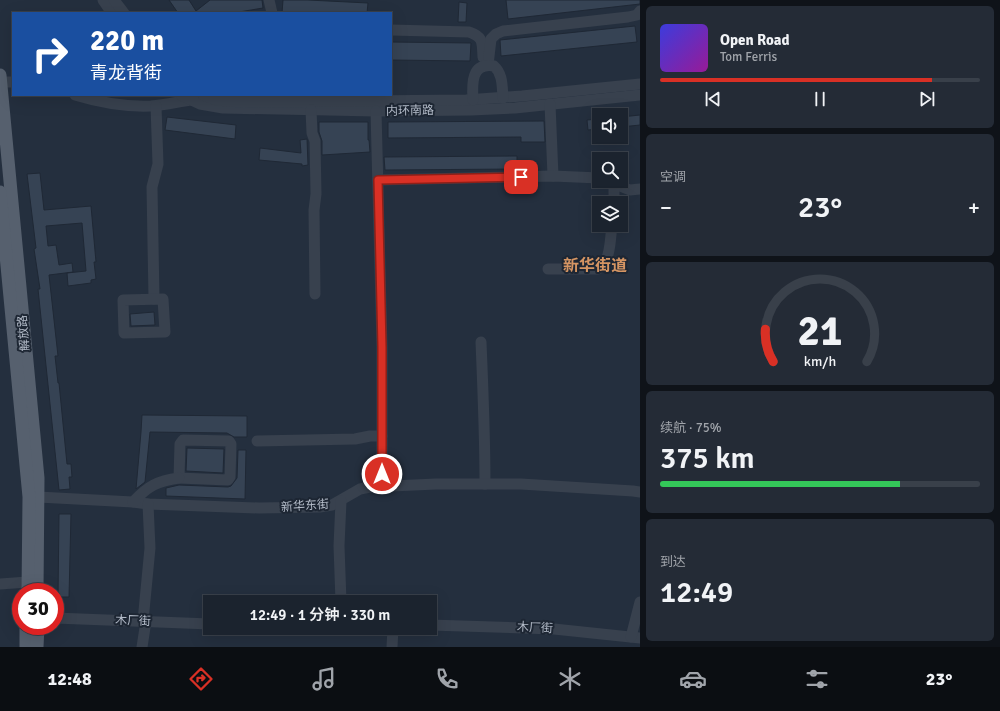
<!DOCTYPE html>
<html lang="zh">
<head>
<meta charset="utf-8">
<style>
  :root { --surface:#1b232e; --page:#242b36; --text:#f1f3f6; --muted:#a0a4aa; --line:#39404a; --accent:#d93025 }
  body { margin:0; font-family:Signika,"Noto Sans SC",sans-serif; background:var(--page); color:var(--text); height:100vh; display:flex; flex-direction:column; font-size:15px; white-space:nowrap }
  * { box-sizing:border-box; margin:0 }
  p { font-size:13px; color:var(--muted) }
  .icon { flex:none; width:22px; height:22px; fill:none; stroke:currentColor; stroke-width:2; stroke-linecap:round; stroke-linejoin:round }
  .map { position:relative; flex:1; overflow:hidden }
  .panel { display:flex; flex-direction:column; gap:6px; padding:6px; background:#0f1319; width:360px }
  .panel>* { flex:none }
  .hud { position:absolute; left:12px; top:12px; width:380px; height:84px; border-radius:0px; box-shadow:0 4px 16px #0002,0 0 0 1px var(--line); background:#1a4fa0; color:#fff; overflow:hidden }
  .fabs { position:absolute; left:592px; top:108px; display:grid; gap:8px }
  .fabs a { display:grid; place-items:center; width:36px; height:36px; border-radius:0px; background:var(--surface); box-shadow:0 4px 16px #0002,0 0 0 1px var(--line); font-size:20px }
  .speed { position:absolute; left:12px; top:583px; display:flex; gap:8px; font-size:20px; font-weight:700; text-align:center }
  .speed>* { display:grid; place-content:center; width:52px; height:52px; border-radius:50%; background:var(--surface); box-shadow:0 4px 16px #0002,0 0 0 1px var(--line); line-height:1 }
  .speed .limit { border:6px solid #d22; background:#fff; color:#111 }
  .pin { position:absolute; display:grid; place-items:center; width:34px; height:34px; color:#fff; margin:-17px; border-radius:8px; box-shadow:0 2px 6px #0006 }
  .me { position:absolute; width:44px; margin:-22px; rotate:0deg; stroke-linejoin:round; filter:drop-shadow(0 0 3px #0008) }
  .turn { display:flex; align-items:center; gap:14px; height:84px; padding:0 12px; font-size:18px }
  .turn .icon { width:52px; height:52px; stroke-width:2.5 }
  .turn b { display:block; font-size:28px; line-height:34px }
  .big { font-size:30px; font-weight:600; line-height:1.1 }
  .panel .card { flex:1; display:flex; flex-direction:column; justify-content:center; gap:6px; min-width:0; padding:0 14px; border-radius:6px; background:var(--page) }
  .panel .dial { align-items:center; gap:0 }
  .dial svg { height:104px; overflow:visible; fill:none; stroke:var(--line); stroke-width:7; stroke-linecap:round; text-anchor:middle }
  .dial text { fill:var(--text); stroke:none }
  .song { display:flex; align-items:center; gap:12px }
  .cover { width:48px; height:48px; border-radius:6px; background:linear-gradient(135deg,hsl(240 70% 55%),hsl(300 70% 35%)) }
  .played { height:4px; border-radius:2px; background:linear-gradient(90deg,var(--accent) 85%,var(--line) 85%) }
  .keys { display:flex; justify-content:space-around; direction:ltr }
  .heat { display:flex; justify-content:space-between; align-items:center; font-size:22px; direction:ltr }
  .charge { height:6px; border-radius:3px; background:linear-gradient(90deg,#34c759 75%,var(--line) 0) }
  .trip { position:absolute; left:203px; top:595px; width:234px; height:40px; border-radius:0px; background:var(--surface); box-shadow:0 4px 16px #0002,0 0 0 1px var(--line); font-weight:600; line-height:40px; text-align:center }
  .dock { display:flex; height:64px; justify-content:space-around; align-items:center; background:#0b0e12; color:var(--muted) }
  .dock .icon { width:28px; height:28px }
  .dock .on { color:var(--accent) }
  .dock b { font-size:18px; color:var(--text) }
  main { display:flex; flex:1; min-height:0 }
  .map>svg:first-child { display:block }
</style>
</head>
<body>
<main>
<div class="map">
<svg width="640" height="647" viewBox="0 0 640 647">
  <rect width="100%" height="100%" fill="#242f3e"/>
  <!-- building -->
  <g fill="#364354" stroke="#1f2835">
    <polygon points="169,0 189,0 196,11 210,0 262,0 263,8 233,13 178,13"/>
    <polygon points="283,0 308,0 368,3 367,13 282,13"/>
    <polygon points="506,0 640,0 640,4 508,19"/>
    <polygon points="459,2 467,3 466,22 458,22"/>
    <polygon points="635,26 637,42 501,56 500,40"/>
    <polygon points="391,42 471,43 470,61 391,60"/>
    <polygon points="640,115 640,125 621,127 621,117"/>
    <polygon points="167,117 236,125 235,139 165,130"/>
    <polygon points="599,119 599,129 588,130 587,120"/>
    <polygon points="544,121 545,142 521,142 521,137 388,138 388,122"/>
    <polygon points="319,122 368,122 368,140 369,140 370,152 322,155 322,141 319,132"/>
    <polygon points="307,139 308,165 302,166 302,164 259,160 260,148 301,153 300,140"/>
    <polygon points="517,156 517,169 385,170 384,157"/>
    <polygon points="40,173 44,210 91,206 96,262 94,262 96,279 91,280 91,283 68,286 67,273 86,271 82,223 46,226 48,246 56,245 59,265 72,263 73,272 49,275 58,356 55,356 58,383 59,383 67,464 71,464 72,477 69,477 70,489 59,490 38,289 40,289 34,249 36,248 27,174"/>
    <polygon points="154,312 155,325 131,326 130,314"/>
    <polygon points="142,415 247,416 247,437 234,437 227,433 150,432 145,482 136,489 141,432"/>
    <polygon points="187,448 224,449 223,473 186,471"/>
    <polygon points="238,450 246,450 245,499 166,496 166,488 179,485 228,487 231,486 237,478"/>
    <polygon points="59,514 71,514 69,597 58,597"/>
  </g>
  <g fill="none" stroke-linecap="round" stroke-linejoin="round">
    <!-- minor -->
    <g stroke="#38414e" stroke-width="11">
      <polyline points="103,0 112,13"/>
      <polyline points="114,0 124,13"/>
      <polyline points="269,0 272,13"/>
      <path d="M 391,30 L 469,32 C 484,37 482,43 483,57"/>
      <polyline points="488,65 491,39 496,34 503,31 628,17 637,15 640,11"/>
      <polyline points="1,82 13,82"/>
      <path d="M 75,95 C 98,102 126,107 151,106 C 164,105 177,102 190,100"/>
      <polyline points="181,95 200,104 223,108 376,111 471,110 515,108 640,95"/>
      <polyline points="203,95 217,100 241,102 466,100 522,96 640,84"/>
      <path d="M 473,100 C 472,84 471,62 494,66 C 503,74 502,86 503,98"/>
      <polyline points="550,104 553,176"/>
      <polyline points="311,110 312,133 315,141 316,194 314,210 315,294"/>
      <polyline points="376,111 382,347 382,486"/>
      <polyline points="378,180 553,176 599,178"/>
      <polyline points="607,181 630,190 640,189"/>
      <polyline points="614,184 614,203"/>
      <path d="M 548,269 L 598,269 C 611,262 610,239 612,225"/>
      <polyline points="154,299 152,187 158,164 156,106"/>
      <polygon points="163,299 165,332 124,333 123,300"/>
      <path d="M 481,342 C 483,389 485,437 485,484"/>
      <polygon points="183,440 229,441 231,444 230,477 228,480 179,478 180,444"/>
      <polyline points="257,441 355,439 370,436 382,436"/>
      <polyline points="38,497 133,502 148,504 259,508 320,507 332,505 360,489 370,487 436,484 521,484 633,491 640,492"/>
      <path d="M 133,502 C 148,486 157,481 179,478"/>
      <polyline points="0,584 28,582"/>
      <polyline points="341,602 339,546 341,501"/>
      <polyline points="55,618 210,624"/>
      <polyline points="143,621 150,548 148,504"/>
      <polyline points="430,625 554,629 640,638"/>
      <polyline points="631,637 640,602"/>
      <polyline points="142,647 146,621"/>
      <polyline points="392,647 393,628"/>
    </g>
    <!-- major -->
    <g stroke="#56606e" stroke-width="13">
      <polyline points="0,75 38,478 37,592"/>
      <polyline points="0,192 27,476 29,497 28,592"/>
      <polyline points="26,647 26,626"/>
      <polyline points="37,647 38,626"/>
    </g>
  </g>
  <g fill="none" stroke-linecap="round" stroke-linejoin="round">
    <defs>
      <polyline id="route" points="382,474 382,347 378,180 521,177"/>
    </defs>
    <!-- route casing -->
    <use href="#route" stroke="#8d1f18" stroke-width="10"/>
    <!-- route -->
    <use href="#route" stroke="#d93025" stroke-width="7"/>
  </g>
  <g text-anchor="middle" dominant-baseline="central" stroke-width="4" stroke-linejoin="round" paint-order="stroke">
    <!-- street labels -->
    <g font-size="12" fill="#b4bcc9" stroke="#1d2633">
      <text transform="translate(410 111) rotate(-1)">内环南路</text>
      <text transform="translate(24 333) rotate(-95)">解放路</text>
      <text transform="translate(305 506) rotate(-4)">新华东街</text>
      <text transform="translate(133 621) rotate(2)">木厂街</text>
      <text transform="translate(535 628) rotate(3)">木厂街</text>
    </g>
    <!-- district labels -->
    <g font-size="16" font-weight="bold" fill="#d59563" stroke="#1d2633">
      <text x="595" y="266">新华街道</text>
    </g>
  </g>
</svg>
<div class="fabs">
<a><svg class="icon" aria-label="sound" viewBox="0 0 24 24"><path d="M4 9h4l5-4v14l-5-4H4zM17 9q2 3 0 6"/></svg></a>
<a><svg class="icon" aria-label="search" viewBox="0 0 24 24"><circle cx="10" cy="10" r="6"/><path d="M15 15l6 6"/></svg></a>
<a><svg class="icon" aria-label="layers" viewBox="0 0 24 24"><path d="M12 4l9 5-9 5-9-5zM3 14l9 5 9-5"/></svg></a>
</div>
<div class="speed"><div class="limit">30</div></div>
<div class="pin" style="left:521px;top:177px;background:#d93025"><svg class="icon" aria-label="arrive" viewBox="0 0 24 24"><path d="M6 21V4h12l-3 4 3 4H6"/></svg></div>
<svg class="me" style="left:382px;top:474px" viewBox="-20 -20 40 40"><circle r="17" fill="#d93025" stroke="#fff" stroke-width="3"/><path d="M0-11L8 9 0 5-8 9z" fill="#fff"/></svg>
<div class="trip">12:49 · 1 分钟 · 330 m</div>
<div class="hud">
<div class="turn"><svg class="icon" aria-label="right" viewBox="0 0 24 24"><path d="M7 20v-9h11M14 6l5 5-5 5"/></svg><div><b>220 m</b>青龙背街</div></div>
</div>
</div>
<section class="panel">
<div class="card">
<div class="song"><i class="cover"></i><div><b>Open Road</b><p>Tom Ferris</p></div></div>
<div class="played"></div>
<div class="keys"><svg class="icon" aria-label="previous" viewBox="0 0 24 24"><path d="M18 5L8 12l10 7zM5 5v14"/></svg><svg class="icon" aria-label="pause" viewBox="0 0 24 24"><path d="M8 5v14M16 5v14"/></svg><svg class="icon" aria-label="next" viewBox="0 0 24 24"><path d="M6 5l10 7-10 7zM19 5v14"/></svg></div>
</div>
<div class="card"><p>空调</p>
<div class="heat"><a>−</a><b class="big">23°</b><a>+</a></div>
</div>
<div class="card dial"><svg viewBox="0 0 100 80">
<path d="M14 69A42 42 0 1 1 86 69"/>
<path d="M14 69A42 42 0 0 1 8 44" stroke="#d93025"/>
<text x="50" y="56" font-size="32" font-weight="700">21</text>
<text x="50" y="72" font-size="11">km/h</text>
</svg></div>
<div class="card"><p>续航 · 75%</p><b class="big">375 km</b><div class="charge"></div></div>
<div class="card"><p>到达</p><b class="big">12:49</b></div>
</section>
</main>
<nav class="dock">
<b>12:48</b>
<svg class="icon on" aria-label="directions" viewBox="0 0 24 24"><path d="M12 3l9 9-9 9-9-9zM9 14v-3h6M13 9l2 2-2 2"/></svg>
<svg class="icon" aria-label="music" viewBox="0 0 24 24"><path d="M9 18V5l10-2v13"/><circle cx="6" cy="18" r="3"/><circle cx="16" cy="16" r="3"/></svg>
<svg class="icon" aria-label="phone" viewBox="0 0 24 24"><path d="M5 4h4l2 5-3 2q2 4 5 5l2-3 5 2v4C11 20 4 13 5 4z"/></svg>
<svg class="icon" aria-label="climate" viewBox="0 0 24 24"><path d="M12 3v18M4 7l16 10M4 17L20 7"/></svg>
<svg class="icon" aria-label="car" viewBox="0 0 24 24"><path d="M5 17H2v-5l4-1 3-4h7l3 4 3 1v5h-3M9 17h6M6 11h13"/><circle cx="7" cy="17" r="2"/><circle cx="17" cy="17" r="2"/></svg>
<svg class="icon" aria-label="filters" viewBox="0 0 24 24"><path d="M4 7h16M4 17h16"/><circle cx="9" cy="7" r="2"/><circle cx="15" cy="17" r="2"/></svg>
<b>23°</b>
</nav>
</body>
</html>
